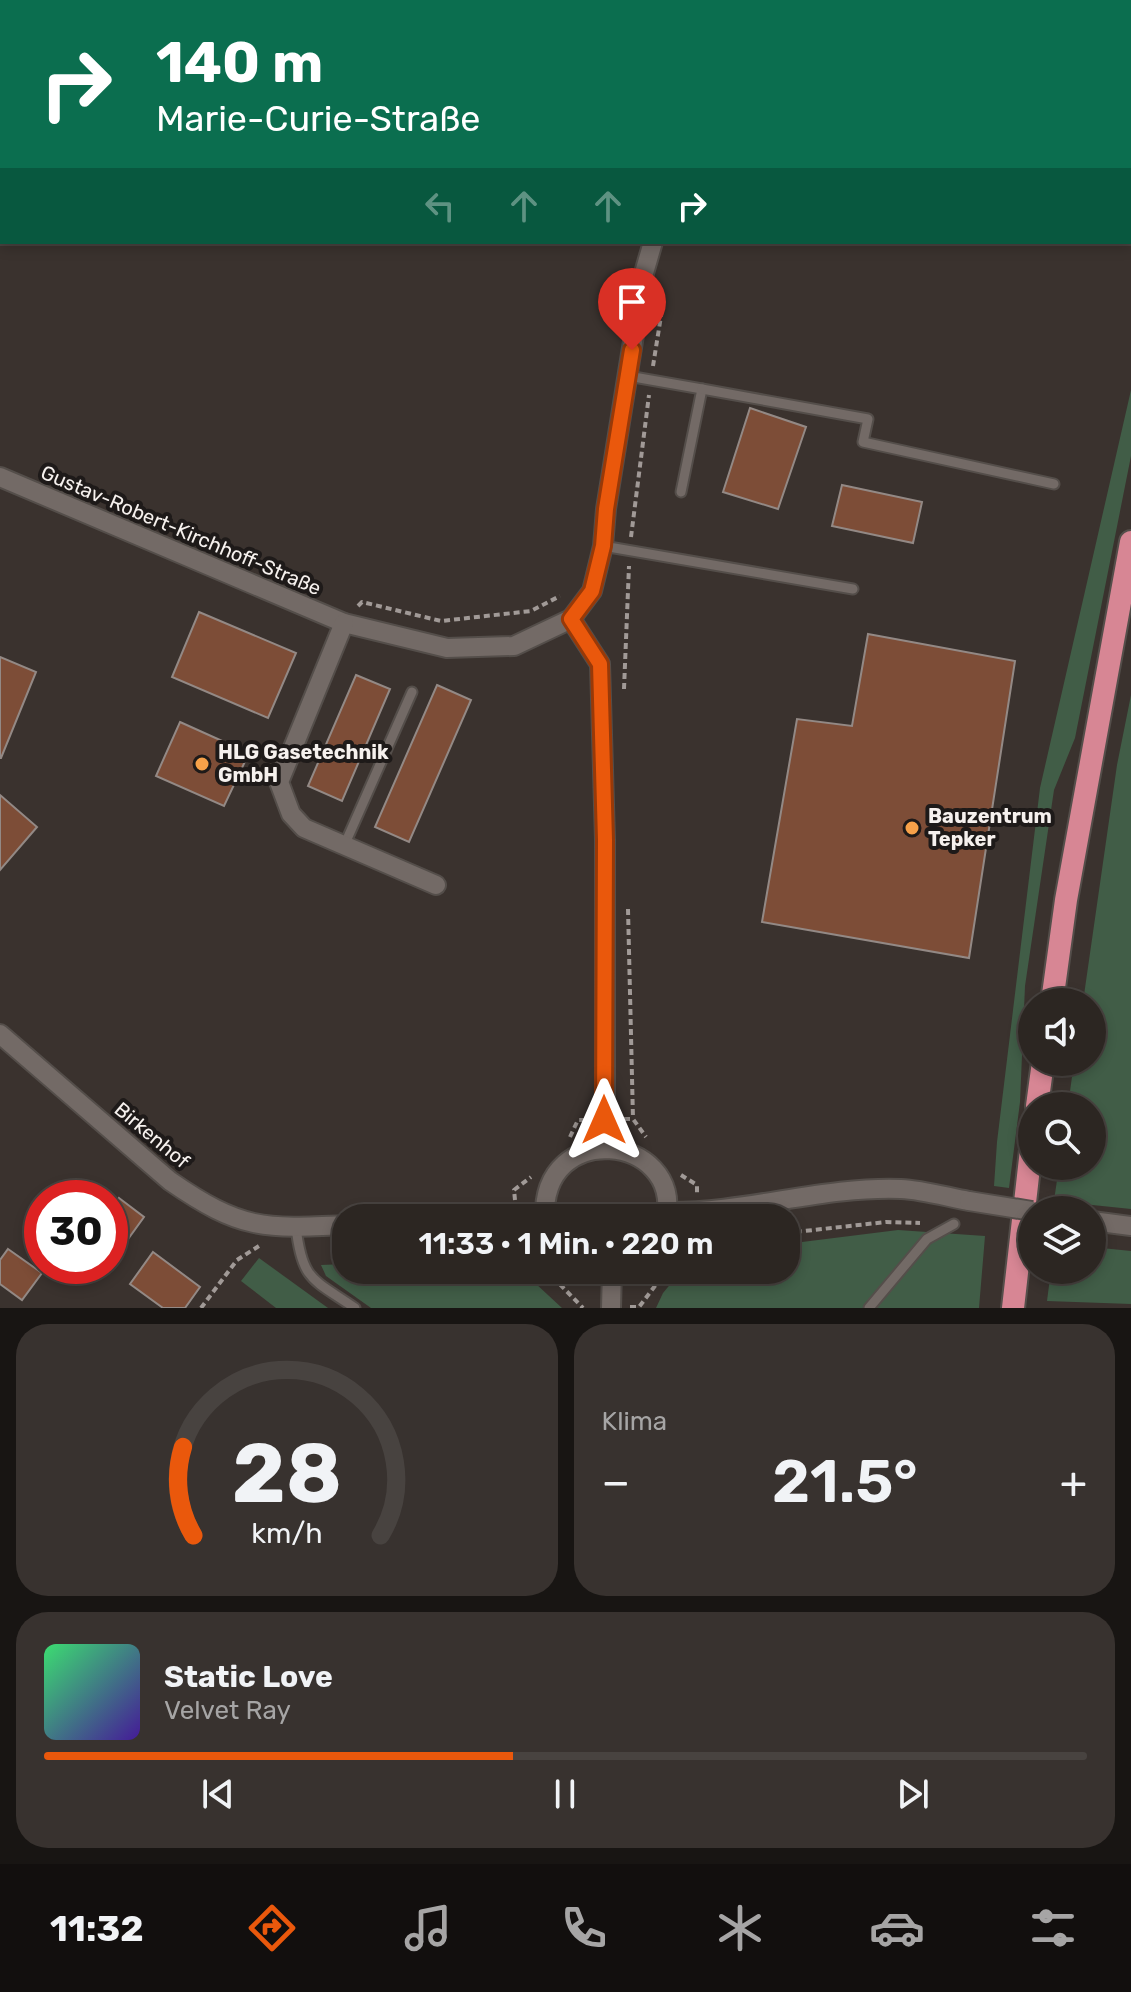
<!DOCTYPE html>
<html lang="de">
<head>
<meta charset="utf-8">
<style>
  :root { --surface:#2c2622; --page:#38322f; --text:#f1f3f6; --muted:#a6a5a5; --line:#484340; --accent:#ea580c }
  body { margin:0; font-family:Rubik,sans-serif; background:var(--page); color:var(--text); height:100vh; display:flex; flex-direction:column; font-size:30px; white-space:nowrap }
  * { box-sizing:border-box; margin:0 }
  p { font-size:26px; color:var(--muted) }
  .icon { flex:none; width:44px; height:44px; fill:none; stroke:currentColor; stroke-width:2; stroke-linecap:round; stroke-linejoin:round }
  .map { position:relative; height:1308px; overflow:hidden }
  .panel { display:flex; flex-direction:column; gap:16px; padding:16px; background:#181513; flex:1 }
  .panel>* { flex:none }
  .top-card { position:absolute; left:0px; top:0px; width:1132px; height:244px; box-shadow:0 4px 12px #0003,0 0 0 2px var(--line); background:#0b6e4f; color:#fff; overflow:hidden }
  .fabs { position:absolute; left:1018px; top:988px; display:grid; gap:16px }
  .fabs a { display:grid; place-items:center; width:88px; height:88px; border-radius:50%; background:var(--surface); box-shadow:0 4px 12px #0003,0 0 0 2px var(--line); font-size:40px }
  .speed { position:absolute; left:24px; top:1180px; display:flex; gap:16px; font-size:40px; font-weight:700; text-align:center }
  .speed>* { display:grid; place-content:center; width:104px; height:104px; border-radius:50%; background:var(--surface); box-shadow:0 4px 12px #0003,0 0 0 2px var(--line); line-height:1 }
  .speed .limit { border:12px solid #d22; background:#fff; color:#111 }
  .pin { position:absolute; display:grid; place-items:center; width:68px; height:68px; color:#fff; margin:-82px -34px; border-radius:50% 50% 50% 0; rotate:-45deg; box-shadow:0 0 8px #0007 }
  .pin .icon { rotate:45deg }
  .me { position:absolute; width:88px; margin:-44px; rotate:0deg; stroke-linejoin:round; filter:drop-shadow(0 0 6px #0008) }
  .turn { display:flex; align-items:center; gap:28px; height:168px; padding:0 24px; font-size:36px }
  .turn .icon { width:104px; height:104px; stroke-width:2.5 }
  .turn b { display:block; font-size:56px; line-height:68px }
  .lanes { display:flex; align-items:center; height:76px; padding:0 24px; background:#0003; justify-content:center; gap:40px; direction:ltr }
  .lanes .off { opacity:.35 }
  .big { font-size:60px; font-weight:600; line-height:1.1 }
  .panel .card { flex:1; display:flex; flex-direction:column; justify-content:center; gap:12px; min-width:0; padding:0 28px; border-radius:32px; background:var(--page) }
  .panel .dial { align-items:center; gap:0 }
  .dial svg { height:208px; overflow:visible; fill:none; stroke:var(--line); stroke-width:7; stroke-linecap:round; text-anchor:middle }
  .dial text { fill:var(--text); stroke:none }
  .song { display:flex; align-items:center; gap:24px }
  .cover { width:96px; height:96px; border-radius:12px; background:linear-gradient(135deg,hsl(140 70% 55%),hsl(260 70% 35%)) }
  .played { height:8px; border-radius:4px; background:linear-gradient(90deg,var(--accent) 45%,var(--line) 45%) }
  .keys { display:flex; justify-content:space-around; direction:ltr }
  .heat { display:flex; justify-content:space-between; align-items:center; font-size:44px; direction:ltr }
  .panel .tiles { flex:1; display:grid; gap:16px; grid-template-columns:1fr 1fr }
  .card:last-child { grid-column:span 2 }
  .trip { position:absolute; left:332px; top:1204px; width:468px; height:80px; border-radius:32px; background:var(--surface); box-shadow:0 4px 12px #0003,0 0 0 2px var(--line); font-weight:600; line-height:80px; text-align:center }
  .menu { display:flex; height:128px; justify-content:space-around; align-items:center; background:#120f0e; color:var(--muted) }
  .menu .icon { width:56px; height:56px }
  .menu .selected { color:var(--accent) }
  .menu b { font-size:36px; color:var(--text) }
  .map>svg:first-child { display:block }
</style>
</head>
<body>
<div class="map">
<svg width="1131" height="1308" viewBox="0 0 1131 1308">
  <rect width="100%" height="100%" fill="#3a322e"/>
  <!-- green -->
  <g fill="#415d47">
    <polygon points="1131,390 1131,456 1075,738 1054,790 1025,986 1020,1102 1009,1188 994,1186 997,1142 1040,788"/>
    <polygon points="1131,695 1131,1209 1054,1201 1059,1166 1092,1166 1092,1106 1068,1106 1074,1062 1092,1062 1092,1002 1083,1002 1117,765"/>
    <polygon points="898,1230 985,1236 979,1308 656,1308 663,1293 682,1270 786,1270 786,1244"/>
    <polygon points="1092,1247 1131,1251 1131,1304 1047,1301 1051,1270 1092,1270"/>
    <polygon points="259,1258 328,1308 276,1308 241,1281"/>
    <polygon points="346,1264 346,1270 521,1270 562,1308 371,1308 326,1276 321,1265"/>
  </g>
  <!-- building -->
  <g fill="#7d4d37" stroke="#938985" stroke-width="2">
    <polygon points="750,408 806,427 778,509 723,492"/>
    <polygon points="842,485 922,502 913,543 832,526"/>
    <polygon points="199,612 296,653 268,718 172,677"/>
    <polygon points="868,634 1015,661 969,958 762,922 797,719 852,726"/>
    <polygon points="0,657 36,672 1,758 0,758"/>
    <polygon points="356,675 390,689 342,801 308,786"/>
    <polygon points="437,685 471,700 409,842 375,827"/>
    <polygon points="180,722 249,753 224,806 156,776"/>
    <polygon points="0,795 37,827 0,870"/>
    <polygon points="119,1198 144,1217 123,1246 110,1236 110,1210"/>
    <polygon points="8,1249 42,1273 22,1300 0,1284 0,1260"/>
    <polygon points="153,1252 200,1287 185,1308 163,1308 130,1284"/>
  </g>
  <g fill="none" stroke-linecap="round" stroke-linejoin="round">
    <defs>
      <g id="service">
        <polyline points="628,376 702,389 681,492"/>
        <polyline points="702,389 868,419 863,442 1054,484"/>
        <polyline points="603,546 853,589"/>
        <polyline points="344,846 412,692"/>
        <path d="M 296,1227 C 302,1281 313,1279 355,1308"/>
        <polyline points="869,1308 927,1239 954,1224"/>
      </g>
      <g id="minor">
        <polyline points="735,2 736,0"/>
        <polyline points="0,477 344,623 447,648 514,646 571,619 592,591 603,546 606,509 644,273 653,242"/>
        <polyline points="571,619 600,664 605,840 605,1148"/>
        <polyline points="344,623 279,782 291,814 304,828 436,885"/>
        <path d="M 0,1034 L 170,1181 C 241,1230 263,1229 346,1225"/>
        <path d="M 667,1212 C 746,1213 823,1186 901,1189 C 923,1190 947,1197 969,1201"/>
        <polyline points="523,1218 544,1216"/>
        <path d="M 545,1218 C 541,1118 682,1135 666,1218"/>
        <polyline points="1092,1221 1131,1226"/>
        <polyline points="611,1308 612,1270"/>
      </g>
      <g id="trunk">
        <polyline points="1052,1002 1066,900 1131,542"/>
        <polyline points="1037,1106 1043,1062"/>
        <polyline points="1013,1308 1032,1141"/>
      </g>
    </defs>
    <!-- service casing -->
    <use href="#service" stroke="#544e4a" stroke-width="13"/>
    <!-- minor casing -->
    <use href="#minor" stroke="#544e4a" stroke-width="22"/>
    <!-- trunk casing -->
    <use href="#trunk" stroke="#544e4a" stroke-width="26"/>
    <!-- path -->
    <g stroke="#a19a97" stroke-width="4" stroke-dasharray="6 4" stroke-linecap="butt">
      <polyline points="653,366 661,316"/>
      <polyline points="631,537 649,395"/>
      <polyline points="358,606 362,602 441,621 531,611 560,596"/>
      <polyline points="624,689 629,566"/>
      <polyline points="628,909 633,1119"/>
      <polyline points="624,1119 633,1119 646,1137"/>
      <polyline points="570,1137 578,1120 587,1120"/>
      <polyline points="681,1175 697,1185 697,1193"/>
      <polyline points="515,1200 514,1190 531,1177"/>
      <polyline points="786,1233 886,1222 920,1223"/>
      <polyline points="546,1270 583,1308"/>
      <polyline points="630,1307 639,1307 667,1270"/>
      <polyline points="201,1308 237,1260 262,1244"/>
    </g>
    <!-- service -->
    <use href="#service" stroke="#736a66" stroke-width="9"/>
    <!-- minor -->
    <use href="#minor" stroke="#736a66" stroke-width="18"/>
    <!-- trunk -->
    <use href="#trunk" stroke="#d78694" stroke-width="22"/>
    <defs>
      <polyline id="minor-bridge" points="969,1201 1032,1211"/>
    </defs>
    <!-- minor-bridge casing -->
    <use href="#minor-bridge" stroke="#544e4a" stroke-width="22" stroke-linecap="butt"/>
    <!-- minor-bridge -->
    <use href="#minor-bridge" stroke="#736a66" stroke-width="18"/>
  </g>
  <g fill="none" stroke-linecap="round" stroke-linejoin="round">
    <defs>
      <polyline id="route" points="604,1120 605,840 600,664 571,619 592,591 603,546 606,509 632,350"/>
    </defs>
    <!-- route casing -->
    <use href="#route" stroke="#983908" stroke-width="20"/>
    <!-- route -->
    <use href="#route" stroke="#ea580c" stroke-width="14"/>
  </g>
  <!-- markers -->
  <g fill="#f7a149" stroke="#1e1a19" stroke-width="3">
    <circle cx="202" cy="764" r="8"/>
    <circle cx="912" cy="828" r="8"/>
  </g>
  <g text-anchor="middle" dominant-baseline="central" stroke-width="8" stroke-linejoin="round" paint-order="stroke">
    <!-- street labels -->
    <g font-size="20" fill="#f6f1ee" stroke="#1e1a19">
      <text transform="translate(181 530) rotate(23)">Gustav-Robert-Kirchhoff-Straße</text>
      <text transform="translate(152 1135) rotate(40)">Birkenhof</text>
    </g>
    <!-- poi labels -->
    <g font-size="20" font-weight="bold" fill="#f6f1ee" stroke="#1e1a19" text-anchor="start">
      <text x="218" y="752">HLG Gasetechnik<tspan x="218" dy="23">GmbH</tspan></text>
      <text x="928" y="816">Bauzentrum<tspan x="928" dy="23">Tepker</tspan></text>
    </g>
  </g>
</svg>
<div class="fabs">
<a><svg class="icon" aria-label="sound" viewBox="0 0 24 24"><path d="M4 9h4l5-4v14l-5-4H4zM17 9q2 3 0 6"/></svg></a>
<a><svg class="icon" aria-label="search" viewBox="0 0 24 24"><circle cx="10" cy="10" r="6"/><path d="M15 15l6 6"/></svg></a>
<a><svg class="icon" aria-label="layers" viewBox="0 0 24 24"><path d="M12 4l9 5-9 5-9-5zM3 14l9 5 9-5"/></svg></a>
</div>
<div class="speed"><div class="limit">30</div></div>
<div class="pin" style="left:632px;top:350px;background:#d93025"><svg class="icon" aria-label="arrive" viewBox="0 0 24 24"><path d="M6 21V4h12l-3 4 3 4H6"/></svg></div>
<svg class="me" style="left:604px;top:1120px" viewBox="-20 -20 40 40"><path d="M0-17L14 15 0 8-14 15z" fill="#ea580c" stroke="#fff" stroke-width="4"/></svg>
<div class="trip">11:33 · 1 Min. · 220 m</div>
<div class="top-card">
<div class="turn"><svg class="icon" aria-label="right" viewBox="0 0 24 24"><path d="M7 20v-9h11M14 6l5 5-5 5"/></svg><div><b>140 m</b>Marie-Curie-Straße</div></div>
<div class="lanes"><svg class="icon off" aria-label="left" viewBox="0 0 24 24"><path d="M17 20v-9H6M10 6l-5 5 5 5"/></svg><svg class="icon off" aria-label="ahead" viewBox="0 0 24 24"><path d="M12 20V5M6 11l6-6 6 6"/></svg><svg class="icon off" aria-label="ahead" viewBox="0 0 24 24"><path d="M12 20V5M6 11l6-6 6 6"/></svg><svg class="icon" aria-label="right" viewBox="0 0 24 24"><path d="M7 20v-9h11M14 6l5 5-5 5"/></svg></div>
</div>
</div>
<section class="panel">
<div class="tiles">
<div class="card dial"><svg viewBox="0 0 100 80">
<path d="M14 69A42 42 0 1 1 86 69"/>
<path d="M14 69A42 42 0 0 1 10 35" stroke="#ea580c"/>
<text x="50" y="56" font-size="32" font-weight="700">28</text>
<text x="50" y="72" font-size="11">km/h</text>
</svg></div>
<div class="card"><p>Klima</p>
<div class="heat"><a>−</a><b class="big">21.5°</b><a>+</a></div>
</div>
<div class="card">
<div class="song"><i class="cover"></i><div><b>Static Love</b><p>Velvet Ray</p></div></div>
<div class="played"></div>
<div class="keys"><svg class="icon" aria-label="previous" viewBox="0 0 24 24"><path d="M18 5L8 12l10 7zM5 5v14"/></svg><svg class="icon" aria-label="pause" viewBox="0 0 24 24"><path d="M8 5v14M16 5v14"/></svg><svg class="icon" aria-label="next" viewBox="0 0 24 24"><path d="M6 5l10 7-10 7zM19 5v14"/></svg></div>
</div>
</div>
</section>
<nav class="menu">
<b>11:32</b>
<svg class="icon selected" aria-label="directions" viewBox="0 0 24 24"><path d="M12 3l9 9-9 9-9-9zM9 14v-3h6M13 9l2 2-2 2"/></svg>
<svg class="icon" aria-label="music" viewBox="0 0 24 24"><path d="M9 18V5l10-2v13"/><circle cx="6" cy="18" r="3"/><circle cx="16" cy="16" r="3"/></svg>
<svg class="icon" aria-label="phone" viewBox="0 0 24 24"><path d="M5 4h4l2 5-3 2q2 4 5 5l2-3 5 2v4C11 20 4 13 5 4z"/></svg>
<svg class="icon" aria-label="climate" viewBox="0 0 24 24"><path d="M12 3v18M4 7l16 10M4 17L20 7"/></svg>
<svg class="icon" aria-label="car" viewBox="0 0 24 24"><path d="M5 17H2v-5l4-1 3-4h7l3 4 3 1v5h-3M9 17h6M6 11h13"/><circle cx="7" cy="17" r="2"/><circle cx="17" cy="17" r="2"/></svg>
<svg class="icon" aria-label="filters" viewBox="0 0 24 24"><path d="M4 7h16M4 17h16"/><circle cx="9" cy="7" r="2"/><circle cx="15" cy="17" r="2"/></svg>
</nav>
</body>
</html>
